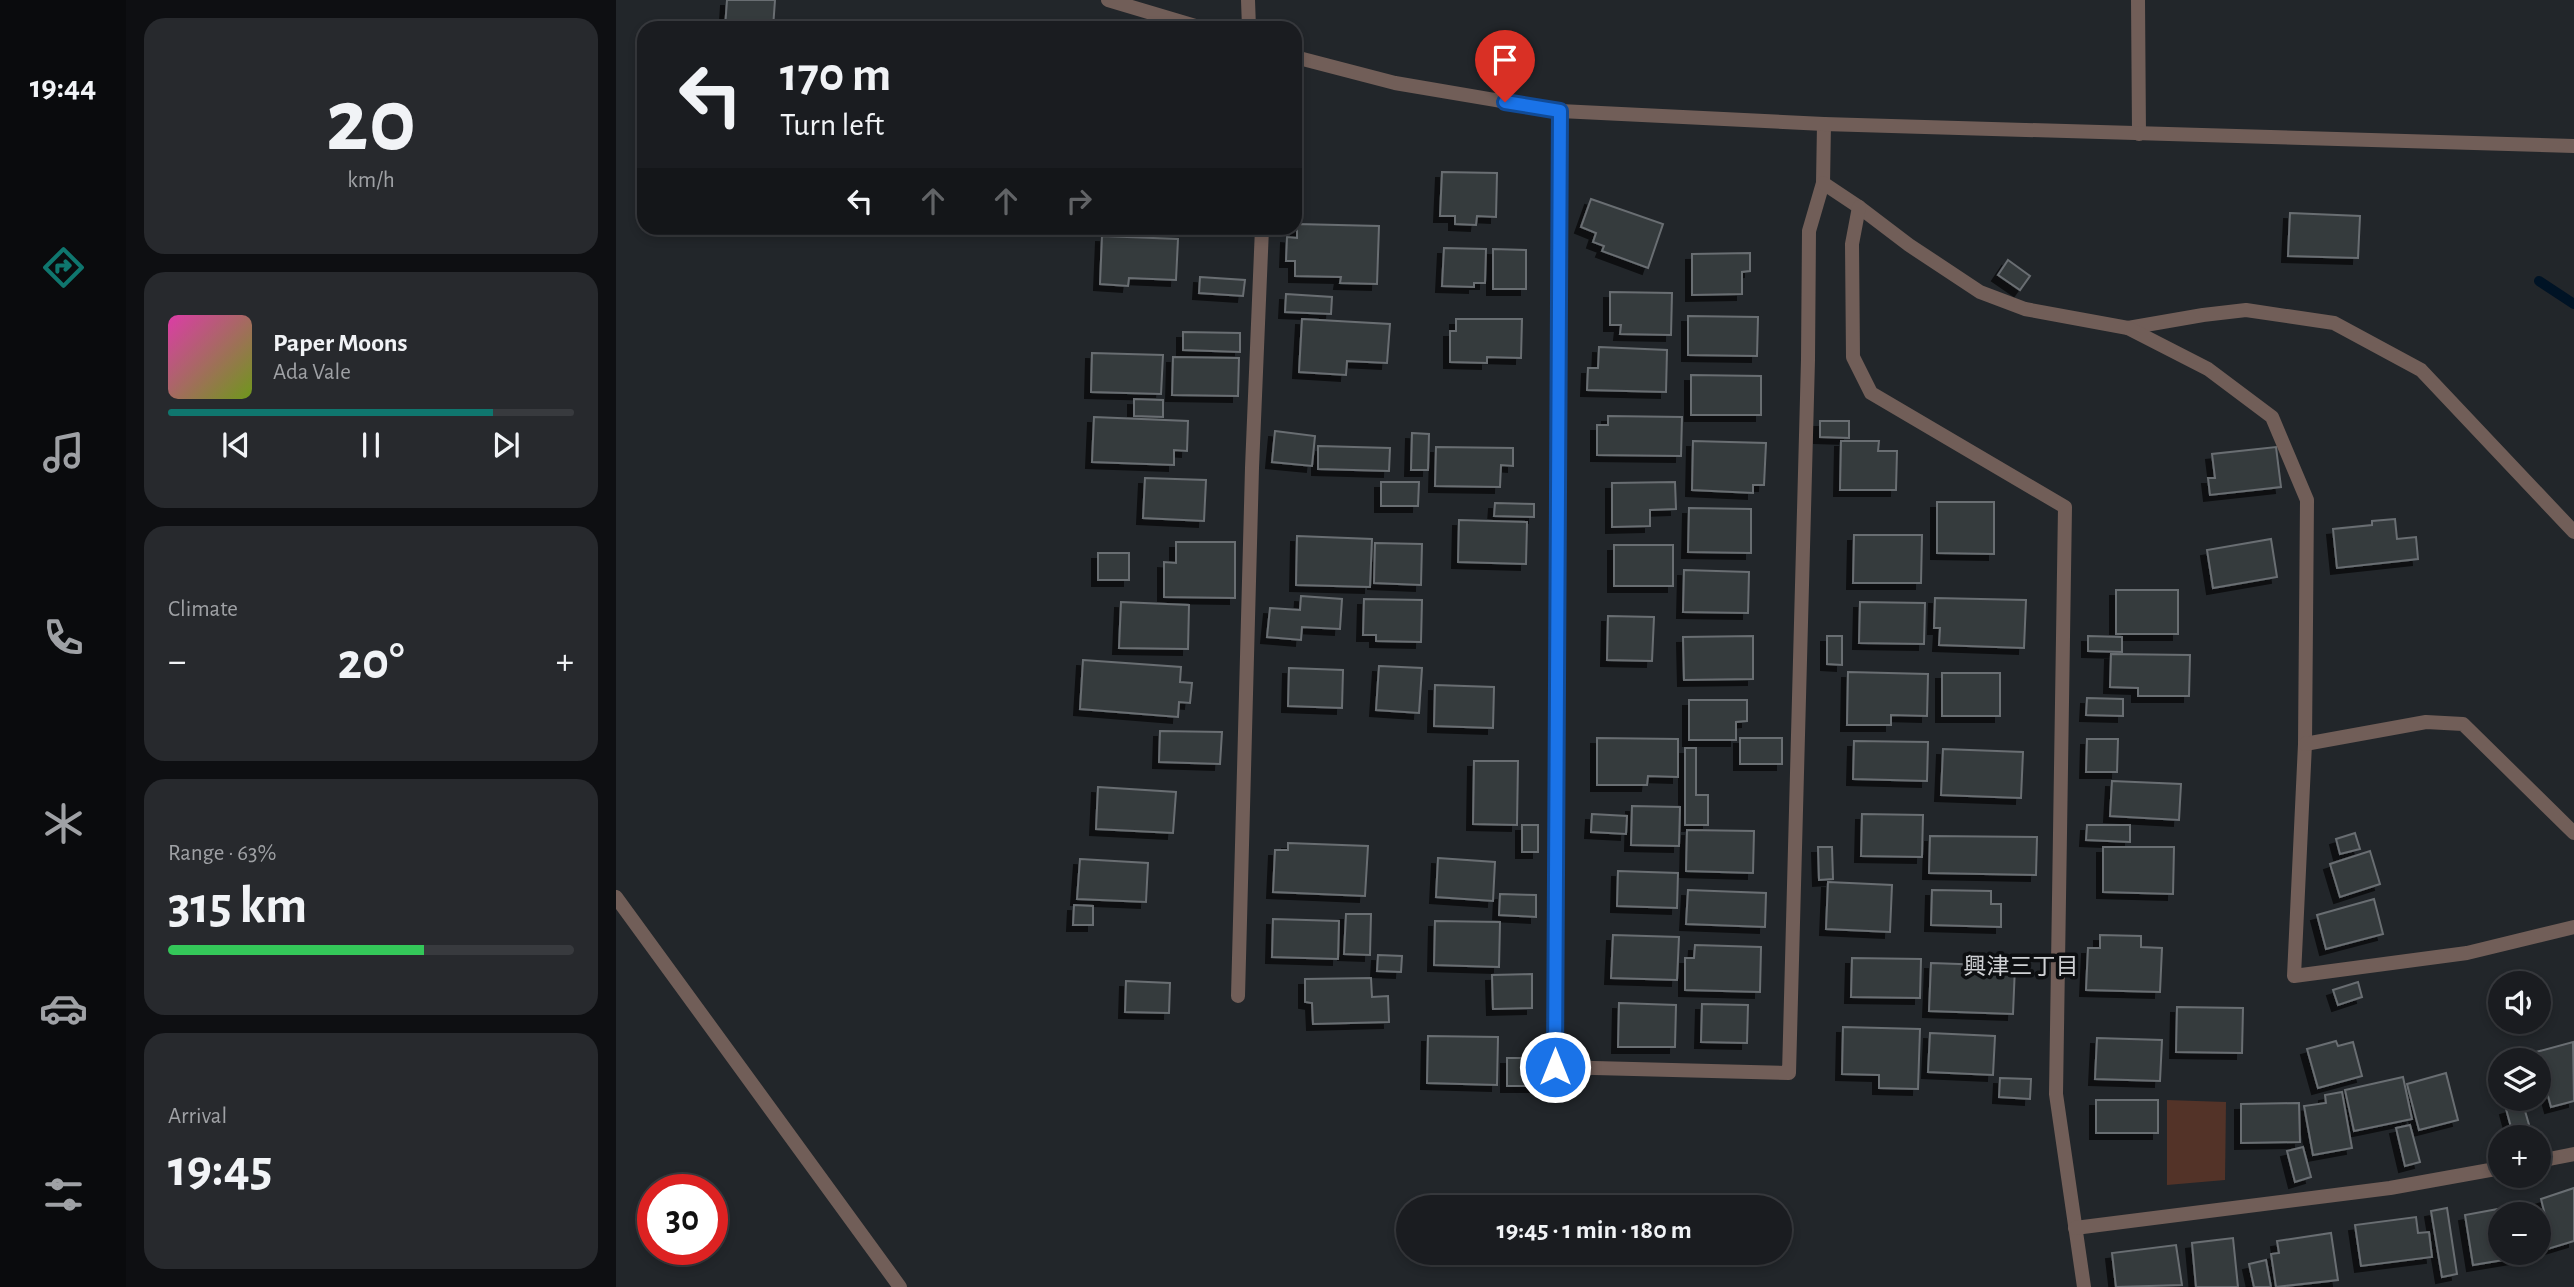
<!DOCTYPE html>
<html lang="en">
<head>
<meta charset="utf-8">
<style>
  :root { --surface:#1a1c20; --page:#27292d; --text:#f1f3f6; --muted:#9fa1a5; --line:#383a3e; --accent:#0f766e }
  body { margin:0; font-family:"Alegreya Sans","Noto Sans JP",sans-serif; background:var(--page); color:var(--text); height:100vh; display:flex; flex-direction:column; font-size:26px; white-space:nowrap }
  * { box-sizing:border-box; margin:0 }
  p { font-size:23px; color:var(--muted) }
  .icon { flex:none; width:38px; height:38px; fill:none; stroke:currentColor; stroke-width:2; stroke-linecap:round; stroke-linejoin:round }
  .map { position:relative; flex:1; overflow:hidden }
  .side { display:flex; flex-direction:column; gap:18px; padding:18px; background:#0e0f12; width:490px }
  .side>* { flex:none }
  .hud { position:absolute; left:21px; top:21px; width:665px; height:214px; border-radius:21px; box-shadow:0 4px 10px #0003,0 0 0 2px var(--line); background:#1a1c20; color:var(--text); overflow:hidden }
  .tools { position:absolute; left:1872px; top:971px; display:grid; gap:14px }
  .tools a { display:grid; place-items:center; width:63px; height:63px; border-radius:50%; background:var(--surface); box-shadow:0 4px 10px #0003,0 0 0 2px var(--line); font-size:35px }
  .speed { position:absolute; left:21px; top:1174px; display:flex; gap:14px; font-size:35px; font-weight:700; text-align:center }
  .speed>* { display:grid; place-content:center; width:91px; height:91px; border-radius:50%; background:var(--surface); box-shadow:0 4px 10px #0003,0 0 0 2px var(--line); line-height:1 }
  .speed .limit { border:10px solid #d22; background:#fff; color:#111 }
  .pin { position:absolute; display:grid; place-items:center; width:60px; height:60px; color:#fff; margin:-72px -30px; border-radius:50% 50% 50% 0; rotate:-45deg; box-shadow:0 0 7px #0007 }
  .pin .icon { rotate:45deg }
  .me { position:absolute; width:77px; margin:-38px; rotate:0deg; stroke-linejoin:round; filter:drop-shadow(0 0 5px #0008) }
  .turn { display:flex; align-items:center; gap:24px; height:147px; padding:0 28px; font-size:32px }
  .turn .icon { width:91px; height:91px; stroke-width:2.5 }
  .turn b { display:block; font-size:49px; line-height:60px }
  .lanes { display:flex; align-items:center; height:66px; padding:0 28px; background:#0003; justify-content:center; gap:35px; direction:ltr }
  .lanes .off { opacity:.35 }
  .big { font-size:52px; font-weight:700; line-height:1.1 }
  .side .card { flex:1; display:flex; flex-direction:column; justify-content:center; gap:10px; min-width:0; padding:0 24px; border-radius:21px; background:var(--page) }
  .side .dial { align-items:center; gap:0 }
  .dial b { font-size:91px; line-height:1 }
  .song { display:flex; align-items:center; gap:21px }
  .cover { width:84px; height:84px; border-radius:10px; background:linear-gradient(135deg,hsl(320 70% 55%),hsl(80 70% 35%)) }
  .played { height:7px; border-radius:4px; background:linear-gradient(90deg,var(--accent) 80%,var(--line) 80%) }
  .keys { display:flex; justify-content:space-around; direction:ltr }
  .heat { display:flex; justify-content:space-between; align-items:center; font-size:38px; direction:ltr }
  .charge { height:10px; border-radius:5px; background:linear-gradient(90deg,#34c759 63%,var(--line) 0) }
  .trip { position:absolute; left:780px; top:1195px; width:396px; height:70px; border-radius:35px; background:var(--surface); box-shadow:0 4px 10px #0003,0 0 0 2px var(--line); font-weight:700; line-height:70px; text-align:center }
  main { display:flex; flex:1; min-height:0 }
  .tab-bar { display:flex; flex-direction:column; width:126px; justify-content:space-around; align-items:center; background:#0a0b0d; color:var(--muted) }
  .tab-bar .icon { width:49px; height:49px }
  .tab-bar .current { color:var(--accent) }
  .tab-bar b { font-size:32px; color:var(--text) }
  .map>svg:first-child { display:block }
</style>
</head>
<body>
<main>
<nav class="tab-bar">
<b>19:44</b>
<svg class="icon current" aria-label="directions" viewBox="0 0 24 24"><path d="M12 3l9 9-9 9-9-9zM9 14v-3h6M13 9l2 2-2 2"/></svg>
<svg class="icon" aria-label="music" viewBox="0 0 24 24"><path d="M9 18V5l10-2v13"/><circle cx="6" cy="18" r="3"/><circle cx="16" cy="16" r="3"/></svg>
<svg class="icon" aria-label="phone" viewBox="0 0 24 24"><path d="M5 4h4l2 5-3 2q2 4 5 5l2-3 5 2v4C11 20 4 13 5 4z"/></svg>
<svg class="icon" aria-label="climate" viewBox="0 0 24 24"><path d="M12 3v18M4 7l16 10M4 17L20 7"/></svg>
<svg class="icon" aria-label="car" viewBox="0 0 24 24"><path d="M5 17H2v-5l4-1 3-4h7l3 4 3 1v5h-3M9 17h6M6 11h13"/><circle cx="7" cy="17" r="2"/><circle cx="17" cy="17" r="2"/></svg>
<svg class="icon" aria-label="filters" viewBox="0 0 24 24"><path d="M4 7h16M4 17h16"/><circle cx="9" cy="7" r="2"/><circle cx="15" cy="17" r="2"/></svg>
</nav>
<section class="side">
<div class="card dial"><b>20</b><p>km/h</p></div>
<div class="card">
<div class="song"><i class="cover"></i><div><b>Paper Moons</b><p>Ada Vale</p></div></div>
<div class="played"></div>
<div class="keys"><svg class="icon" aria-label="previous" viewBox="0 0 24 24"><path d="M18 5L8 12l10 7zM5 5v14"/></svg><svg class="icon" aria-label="pause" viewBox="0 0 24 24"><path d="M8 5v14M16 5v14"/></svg><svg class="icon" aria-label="next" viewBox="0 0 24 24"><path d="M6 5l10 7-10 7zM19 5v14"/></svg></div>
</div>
<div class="card"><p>Climate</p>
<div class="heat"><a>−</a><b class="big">20°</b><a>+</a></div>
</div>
<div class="card"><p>Range · 63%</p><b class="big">315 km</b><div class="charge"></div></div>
<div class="card"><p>Arrival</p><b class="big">19:45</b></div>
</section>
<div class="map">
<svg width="1958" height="1287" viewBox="0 0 1958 1287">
  <defs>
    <filter id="shadow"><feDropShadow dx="-6" dy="6" stdDeviation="0" flood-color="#0009"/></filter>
  </defs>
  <rect width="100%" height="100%" fill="#22262a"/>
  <!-- green -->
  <polygon fill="#533328" points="1551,1100 1610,1102 1609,1180 1551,1185"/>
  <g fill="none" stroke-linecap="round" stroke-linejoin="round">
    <!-- stream -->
    <polyline stroke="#001325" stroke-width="10" points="1923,281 1958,304"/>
  </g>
  <!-- building -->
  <g fill="#363a3e" stroke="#696e72" stroke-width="2" filter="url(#shadow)">
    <polygon points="111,0 159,0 157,28 109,28"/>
    <polygon points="826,172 881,173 880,217 861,216 860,225 839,224 839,216 824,216"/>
    <polygon points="975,199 1047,224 1032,268 986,251 988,246 977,242 980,233 965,227"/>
    <polygon points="1674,213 1744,216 1742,258 1672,256"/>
    <polygon points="681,224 763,226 761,284 724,283 725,277 679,276 679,261 670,261 671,237 681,238"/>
    <polygon points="486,236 562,239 560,280 513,278 512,286 484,284"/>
    <polygon points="828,248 870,249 869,283 858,283 858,287 826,286"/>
    <polygon points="877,249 910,250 910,289 877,289"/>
    <polygon points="1134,253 1134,271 1126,272 1126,294 1076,295 1076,254"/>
    <polygon points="1392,260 1414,276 1404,290 1382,275"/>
    <polygon points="584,277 629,280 627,296 583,293"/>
    <polygon points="994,292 1056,293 1055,335 1004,334 1005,325 994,325"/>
    <polygon points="670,294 716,297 715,314 669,312"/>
    <polygon points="1072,316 1142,317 1141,356 1072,355"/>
    <polygon points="686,319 774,324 771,363 731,361 730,375 683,372"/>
    <polygon points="840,319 906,319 905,358 871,357 871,363 834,362 834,331 840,331"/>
    <polygon points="567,332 624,333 624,352 567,350"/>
    <polygon points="983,347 1051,350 1050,392 971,390 972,368 982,368"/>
    <polygon points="476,353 547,355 545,394 475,392"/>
    <polygon points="557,357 623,358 622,396 556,395"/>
    <polygon points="1075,375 1145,376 1145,415 1075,415"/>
    <polygon points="518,399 547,400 547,417 518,416"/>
    <polygon points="992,416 1066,417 1065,456 981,455 981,425 992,425"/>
    <polygon points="478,417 572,421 571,451 558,450 558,465 476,462"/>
    <polygon points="1204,421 1233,421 1233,438 1204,437"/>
    <polygon points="659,431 699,436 696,466 656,462"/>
    <polygon points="796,433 813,434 812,470 795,470"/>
    <polygon points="1077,441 1150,443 1148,485 1137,485 1137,493 1076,490"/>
    <polygon points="1225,441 1263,441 1262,451 1281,451 1280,490 1224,490"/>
    <polygon points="702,446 774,448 773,471 702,469"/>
    <polygon points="820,447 897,448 897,466 885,465 884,487 819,486"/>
    <polygon points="1660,447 1665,487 1594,495 1592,478 1599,478 1596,454"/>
    <polygon points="529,478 590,480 588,521 527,518"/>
    <polygon points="765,482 803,482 802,506 765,506"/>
    <polygon points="1059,482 1060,509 1034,510 1034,526 996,527 996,483"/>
    <polygon points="1321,502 1378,502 1378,554 1321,553"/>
    <polygon points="879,503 918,504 918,517 878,516"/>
    <polygon points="1073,508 1135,509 1135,553 1072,552"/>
    <polygon points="1779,519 1781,539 1800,537 1802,559 1721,568 1717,529 1756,525 1756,521"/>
    <polygon points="843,520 911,522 910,564 842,562"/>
    <polygon points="1238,535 1306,535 1305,583 1237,583"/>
    <polygon points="681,536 756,539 754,587 680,585"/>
    <polygon points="1655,539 1661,577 1597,588 1591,550"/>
    <polygon points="560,542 619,542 619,598 548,597 548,562 560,563"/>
    <polygon points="759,543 806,544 805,585 758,583"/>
    <rect x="998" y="545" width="59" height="41"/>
    <rect x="482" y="553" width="31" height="27"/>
    <polygon points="1068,570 1133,572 1132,613 1067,612"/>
    <rect x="1500" y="590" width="62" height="44"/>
    <polygon points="685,596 726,599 724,629 686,627 685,640 651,637 654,608 684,610"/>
    <polygon points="1319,598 1410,600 1408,648 1323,645 1324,628 1318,628"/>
    <polygon points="748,599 806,600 805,642 760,641 760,635 747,635"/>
    <polygon points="505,602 573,605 572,649 503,648"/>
    <polygon points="1244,602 1309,603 1308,644 1243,643"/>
    <polygon points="992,616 1038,617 1036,661 991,660"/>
    <polygon points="1137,636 1137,679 1068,680 1067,637"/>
    <polygon points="1211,636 1226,636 1226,665 1211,664"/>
    <polygon points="1472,636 1506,637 1506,652 1472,651"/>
    <polygon points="1495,654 1574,655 1573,696 1522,696 1522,688 1494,687"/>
    <polygon points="467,660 565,667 564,682 576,683 574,703 563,702 562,717 464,709"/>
    <polygon points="763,666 806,668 803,713 760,710"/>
    <polygon points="673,668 727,670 726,708 672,706"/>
    <polygon points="1232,672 1312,674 1311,716 1275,715 1275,725 1231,725"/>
    <rect x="1326" y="673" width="58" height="43"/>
    <polygon points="819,685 878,687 877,728 818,726"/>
    <polygon points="1471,698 1507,699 1507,716 1470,715"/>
    <polygon points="1073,700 1131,700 1131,721 1120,722 1120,740 1073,740"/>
    <polygon points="544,731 606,732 604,764 543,762"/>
    <polygon points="981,738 1062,739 1062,777 1032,776 1031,785 981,785"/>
    <rect x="1124" y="738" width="42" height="26"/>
    <polygon points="1471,739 1502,739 1501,772 1470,772"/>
    <polygon points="1238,741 1312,742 1311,781 1237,779"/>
    <polygon points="1069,748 1080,748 1080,795 1092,795 1092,825 1069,825"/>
    <polygon points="1327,749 1407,752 1405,798 1325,795"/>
    <polygon points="858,761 902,761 901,825 857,824"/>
    <polygon points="1496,781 1565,784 1563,820 1494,816"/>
    <polygon points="482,787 560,792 557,833 480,829"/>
    <polygon points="1016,806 1064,807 1063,846 1015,845"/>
    <polygon points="976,814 1011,816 1010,834 975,832"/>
    <polygon points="1246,814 1307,815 1306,857 1245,856"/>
    <rect x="906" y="825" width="16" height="27"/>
    <polygon points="1471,825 1514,825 1514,842 1470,840"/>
    <polygon points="1071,830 1138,831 1137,873 1070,871"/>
    <polygon points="1739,833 1744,849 1724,854 1720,839"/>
    <polygon points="1314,836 1421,837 1420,875 1313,873"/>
    <polygon points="672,843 752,846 749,896 657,892 659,850 672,850"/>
    <polygon points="1202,847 1216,847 1217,879 1203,880"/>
    <polygon points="1487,847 1558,847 1557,894 1487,892"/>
    <polygon points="1754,851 1764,884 1724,897 1714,864"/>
    <polygon points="822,858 879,862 877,901 820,897"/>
    <polygon points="464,859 532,863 530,902 461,899"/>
    <polygon points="1002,871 1062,873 1061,908 1001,906"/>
    <polygon points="1212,882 1276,885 1274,932 1210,929"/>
    <polygon points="1072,890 1150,893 1149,927 1070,924"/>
    <polygon points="1316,890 1375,891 1375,904 1385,904 1385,927 1315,925"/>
    <polygon points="884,894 920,895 920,917 883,915"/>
    <polygon points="1758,899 1767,934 1710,949 1701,915"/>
    <polygon points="458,905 477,906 477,925 457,925"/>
    <polygon points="730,914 755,914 754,955 728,954"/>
    <polygon points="657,919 723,921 722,959 656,957"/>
    <polygon points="819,921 884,922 883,967 818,965"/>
    <polygon points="997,935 1063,937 1061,980 995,978"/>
    <polygon points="1484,935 1525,936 1525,947 1546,948 1544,992 1470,990 1472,948 1484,948"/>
    <polygon points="1079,945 1145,947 1144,992 1069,990 1069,958 1078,958"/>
    <polygon points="762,955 786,956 785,972 761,971"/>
    <polygon points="1236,958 1305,959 1304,998 1235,997"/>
    <polygon points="1315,963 1399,966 1397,1014 1313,1011"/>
    <polygon points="916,974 916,1008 877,1009 876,975"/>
    <polygon points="755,978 756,997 772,996 773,1022 697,1024 696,1003 689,1002 689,979"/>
    <polygon points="510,981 554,983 553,1013 509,1012"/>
    <polygon points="1742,982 1746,997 1722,1005 1717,990"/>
    <polygon points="1003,1003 1060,1005 1059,1047 1002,1047"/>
    <polygon points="1086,1004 1132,1005 1131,1043 1085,1042"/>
    <polygon points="1561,1007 1627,1008 1626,1053 1560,1052"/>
    <polygon points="1227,1027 1304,1029 1302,1089 1263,1088 1263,1075 1226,1074"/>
    <polygon points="1314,1033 1379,1036 1377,1075 1312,1072"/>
    <polygon points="812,1036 882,1037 881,1085 811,1083"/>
    <polygon points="1481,1038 1546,1040 1544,1081 1479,1079"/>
    <polygon points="1720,1041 1722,1046 1737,1042 1746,1076 1702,1088 1691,1049"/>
    <polygon points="1957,1042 1958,1101 1935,1107 1920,1052"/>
    <rect x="891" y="1058" width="31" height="28"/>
    <polygon points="1830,1073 1842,1120 1803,1130 1791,1084"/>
    <polygon points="1787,1077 1796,1119 1738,1131 1729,1090"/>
    <polygon points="1384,1078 1415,1079 1414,1099 1383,1097"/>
    <polygon points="1726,1092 1736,1148 1697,1155 1688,1106 1710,1103 1709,1095"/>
    <rect x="1480" y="1100" width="62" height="33"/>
    <polygon points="1683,1103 1684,1142 1625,1143 1625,1104"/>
    <polygon points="1907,1104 1916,1135 1898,1138 1890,1109"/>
    <polygon points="1794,1125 1804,1162 1789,1166 1780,1128"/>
    <polygon points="1687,1147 1695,1177 1679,1182 1671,1151"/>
    <polygon points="1958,1188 1958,1241 1925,1251 1923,1225 1931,1223 1925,1199"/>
    <polygon points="1909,1204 1911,1214 1885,1214 1885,1253 1918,1253 1918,1255 1857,1265 1849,1215"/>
    <polygon points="1831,1208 1841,1274 1826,1277 1815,1211"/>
    <polygon points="1800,1217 1802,1233 1813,1232 1816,1257 1745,1266 1739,1225"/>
    <polygon points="1715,1233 1722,1280 1660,1287 1655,1254 1663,1253 1661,1241"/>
    <polygon points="1617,1238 1622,1287 1580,1287 1576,1243"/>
    <polygon points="1560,1245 1566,1285 1500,1287 1496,1253"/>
    <polygon points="1650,1260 1655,1287 1638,1287 1633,1264"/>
  </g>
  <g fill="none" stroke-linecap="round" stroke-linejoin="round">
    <!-- service -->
    <g stroke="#715e58" stroke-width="14">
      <polyline points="1512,328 1587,315 1630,310 1718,323 1805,370 1958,532"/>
      <polyline points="0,897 284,1287"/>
    </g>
    <!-- minor -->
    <g stroke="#715e58" stroke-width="14">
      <polyline points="632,0 633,28"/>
      <polyline points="1522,0 1523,134"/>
      <polyline points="944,111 939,1067 1173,1073 1192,360 1193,231 1207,183 1208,124"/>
      <polyline points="1207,183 1243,207 1293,245 1364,292 1409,309 1512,328 1592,369 1656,417 1691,500 1689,744 1678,976 1851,953 1958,927"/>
      <polyline points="1243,207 1236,244 1237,357 1255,393 1449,507 1440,1094 1468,1287"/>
      <polyline points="1689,744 1810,722 1847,724 1958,833"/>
      <polyline points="622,996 636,468 646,228"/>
      <polyline points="1923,1161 1958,1154"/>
      <polyline points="1459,1228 1774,1188 1885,1168"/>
    </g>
    <!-- tertiary -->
    <g stroke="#715e58" stroke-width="14">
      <polyline points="492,0 586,28"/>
      <polyline points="679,57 779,83 944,111 1208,124 1958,146"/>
    </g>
  </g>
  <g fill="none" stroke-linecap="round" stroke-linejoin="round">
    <defs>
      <polyline id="route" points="889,102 944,111 939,1067"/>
    </defs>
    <!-- route casing -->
    <use href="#route" stroke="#114b97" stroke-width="18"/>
    <!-- route -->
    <use href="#route" stroke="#1a73e8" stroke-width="12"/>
  </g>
  <g text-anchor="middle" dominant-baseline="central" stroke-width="7" stroke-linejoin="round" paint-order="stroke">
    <!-- neighbourhood labels -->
    <g font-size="23" fill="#cfd1d4" stroke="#0d0f11">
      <text x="1405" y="967">興津三丁目</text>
    </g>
  </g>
</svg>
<div class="tools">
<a><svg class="icon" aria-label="sound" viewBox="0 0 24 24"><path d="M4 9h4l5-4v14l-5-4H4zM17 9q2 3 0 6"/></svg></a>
<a><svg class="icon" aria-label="layers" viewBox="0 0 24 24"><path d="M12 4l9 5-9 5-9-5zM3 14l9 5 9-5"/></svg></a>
<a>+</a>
<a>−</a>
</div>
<div class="speed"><div class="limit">30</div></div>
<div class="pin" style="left:889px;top:102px;background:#d93025"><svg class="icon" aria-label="arrive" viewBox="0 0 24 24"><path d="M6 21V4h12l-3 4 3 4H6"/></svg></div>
<svg class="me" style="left:939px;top:1067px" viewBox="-20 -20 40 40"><circle r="17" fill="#1a73e8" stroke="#fff" stroke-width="3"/><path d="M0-11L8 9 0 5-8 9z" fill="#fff"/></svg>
<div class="trip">19:45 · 1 min · 180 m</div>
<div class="hud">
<div class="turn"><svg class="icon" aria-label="left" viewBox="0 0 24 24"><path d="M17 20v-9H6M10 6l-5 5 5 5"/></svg><div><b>170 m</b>Turn left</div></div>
<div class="lanes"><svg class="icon" aria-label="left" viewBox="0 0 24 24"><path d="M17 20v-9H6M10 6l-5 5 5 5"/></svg><svg class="icon off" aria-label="ahead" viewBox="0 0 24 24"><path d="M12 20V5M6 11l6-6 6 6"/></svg><svg class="icon off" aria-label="ahead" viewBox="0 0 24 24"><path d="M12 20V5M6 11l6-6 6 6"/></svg><svg class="icon off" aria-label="right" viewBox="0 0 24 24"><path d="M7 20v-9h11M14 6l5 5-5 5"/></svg></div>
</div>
</div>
</main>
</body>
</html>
